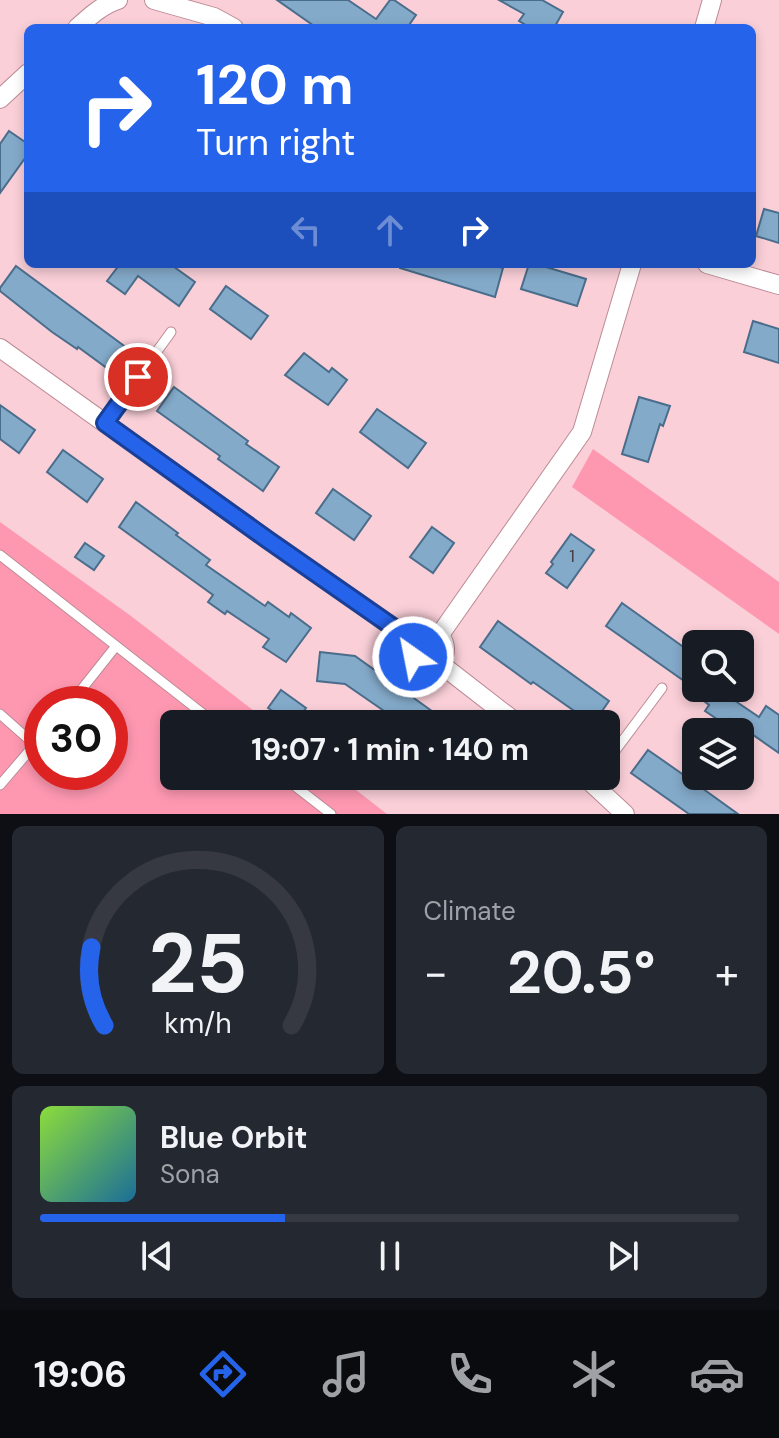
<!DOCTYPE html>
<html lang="en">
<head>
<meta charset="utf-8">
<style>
  :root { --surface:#171b24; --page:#242831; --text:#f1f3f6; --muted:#9ea1a6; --line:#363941; --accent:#2563eb }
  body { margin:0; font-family:"DM Sans",sans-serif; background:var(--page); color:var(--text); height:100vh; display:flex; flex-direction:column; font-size:30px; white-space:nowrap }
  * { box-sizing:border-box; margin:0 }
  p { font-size:26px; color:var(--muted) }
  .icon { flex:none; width:44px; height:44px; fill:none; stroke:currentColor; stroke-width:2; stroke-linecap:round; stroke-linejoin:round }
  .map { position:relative; height:814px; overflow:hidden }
  .panel { display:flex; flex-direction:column; gap:12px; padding:12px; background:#0d0f14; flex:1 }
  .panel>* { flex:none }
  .hud { position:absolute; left:24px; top:24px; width:732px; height:244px; border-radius:12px; box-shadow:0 4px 12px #0003; background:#2563eb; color:#fff; overflow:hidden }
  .buttons { position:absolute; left:682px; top:630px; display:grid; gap:16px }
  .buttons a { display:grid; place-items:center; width:72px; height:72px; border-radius:12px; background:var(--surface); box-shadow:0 4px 12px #0003; font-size:40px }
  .speed { position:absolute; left:24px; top:686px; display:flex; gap:16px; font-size:40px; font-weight:700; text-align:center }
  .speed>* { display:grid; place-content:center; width:104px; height:104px; border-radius:50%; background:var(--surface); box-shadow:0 4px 12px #0003; line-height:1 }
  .speed .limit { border:12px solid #d22; background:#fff; color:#111 }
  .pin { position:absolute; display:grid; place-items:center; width:68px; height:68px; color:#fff; margin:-34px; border:4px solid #fff; border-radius:50%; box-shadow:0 2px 8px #0007 }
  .me { position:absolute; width:88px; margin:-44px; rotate:327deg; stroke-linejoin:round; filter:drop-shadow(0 0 6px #0008) }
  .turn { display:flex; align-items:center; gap:28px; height:168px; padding:0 40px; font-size:36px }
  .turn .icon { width:104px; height:104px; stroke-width:2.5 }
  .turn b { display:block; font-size:56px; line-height:68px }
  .lanes { display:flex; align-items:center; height:76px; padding:0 40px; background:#0003; justify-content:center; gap:40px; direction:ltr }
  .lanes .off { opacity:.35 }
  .big { font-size:60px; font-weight:700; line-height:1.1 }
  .panel .card { flex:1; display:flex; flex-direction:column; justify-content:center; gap:12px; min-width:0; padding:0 28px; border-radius:12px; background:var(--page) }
  .panel .dial { align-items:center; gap:0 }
  .dial svg { height:208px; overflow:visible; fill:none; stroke:var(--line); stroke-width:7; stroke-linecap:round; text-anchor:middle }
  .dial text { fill:var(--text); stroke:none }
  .song { display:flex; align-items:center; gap:24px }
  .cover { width:96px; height:96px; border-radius:12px; background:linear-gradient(135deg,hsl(90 70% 55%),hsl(200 70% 35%)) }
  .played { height:8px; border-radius:4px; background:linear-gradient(90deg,var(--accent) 35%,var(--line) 35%) }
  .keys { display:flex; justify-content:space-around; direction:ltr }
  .heat { display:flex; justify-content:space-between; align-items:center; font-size:44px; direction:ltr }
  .panel .tiles { flex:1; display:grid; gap:12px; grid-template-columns:1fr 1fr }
  .card:last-child { grid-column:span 2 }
  .trip { position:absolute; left:160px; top:710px; width:460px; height:80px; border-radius:12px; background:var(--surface); box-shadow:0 4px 12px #0003; font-weight:700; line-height:80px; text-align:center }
  .menu { display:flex; height:128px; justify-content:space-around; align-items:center; background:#090b0e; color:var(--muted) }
  .menu .icon { width:56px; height:56px }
  .menu .current { color:var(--accent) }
  .menu b { font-size:36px; color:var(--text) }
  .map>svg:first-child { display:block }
</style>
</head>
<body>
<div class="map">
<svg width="779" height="814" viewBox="0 0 779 814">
  <rect width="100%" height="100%" fill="#facfd8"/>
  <!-- green -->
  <g fill="#fe98b1" fill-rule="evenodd">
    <polygon points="593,449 779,582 779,634 572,487"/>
    <path d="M 0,522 L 131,616 L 271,724 L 174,724 L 174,776 L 338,776 L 387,814 L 0,814 ZM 42,704 L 110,704 L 110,772 L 42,772 Z"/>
  </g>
  <!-- building -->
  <g fill="#84aaca" stroke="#4a6d8b" stroke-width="2">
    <polygon points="277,0 348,0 376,19 390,0 394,0 416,15 407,28 317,28"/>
    <polygon points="499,0 542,0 563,12 554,28 531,28 519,21 524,14"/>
    <polygon points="9,131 28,144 28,154 0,193 0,144"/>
    <polygon points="764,209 779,213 779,243 756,236"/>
    <polygon points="120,264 170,264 195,282 179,306 138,276 125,294 107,281"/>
    <polygon points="400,264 490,264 503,268 495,297 400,268"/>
    <polygon points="529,264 536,264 586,279 577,306 521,289"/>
    <polygon points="16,266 131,351 115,374 78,347 77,349 52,332 0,291 0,288"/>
    <polygon points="226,286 268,316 251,339 210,309"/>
    <polygon points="753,321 779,329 779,363 744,352"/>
    <polygon points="304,353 329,372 332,368 347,380 328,405 285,375"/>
    <polygon points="174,387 248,441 246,444 279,467 263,491 218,459 220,456 157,411"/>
    <polygon points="639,397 670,406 663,426 660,424 648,462 622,454"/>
    <polygon points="0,405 35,430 19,453 0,439"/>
    <polygon points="377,409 426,443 408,468 360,432"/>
    <polygon points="63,450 103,479 87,502 47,472"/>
    <polygon points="333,489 371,516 354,540 316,513"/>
    <polygon points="136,502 178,533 176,535 210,560 206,565 265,606 268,602 289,617 291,613 311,628 286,662 263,647 269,639 227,611 225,614 208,602 213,595 119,527"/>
    <polygon points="432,527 454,543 433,573 410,557"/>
    <polygon points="571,534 594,550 567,588 546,573 553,564 551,562"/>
    <polygon points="85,543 104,556 94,570 75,557"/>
    <polygon points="622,603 696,656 696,688 738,688 731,698 759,717 766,706 779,715 779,753 730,719 726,725 705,711 709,705 687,688 694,688 606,626"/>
    <polygon points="498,621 609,701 593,724 533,682 531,684 480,647"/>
    <polygon points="320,652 355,656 450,724 403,724 345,684 317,681"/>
    <polygon points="281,690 306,708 294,724 268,708"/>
    <polygon points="648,750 688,778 738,814 689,814 631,773"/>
  </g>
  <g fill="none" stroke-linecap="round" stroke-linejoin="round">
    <defs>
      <g id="service">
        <polyline points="105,423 171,332"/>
        <polyline points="0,555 216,724"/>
        <polyline points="70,704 116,646"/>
        <polyline points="0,714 35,745"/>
        <polyline points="606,763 662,688"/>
        <polyline points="282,776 331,814"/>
        <polyline points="0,785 42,736"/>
      </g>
      <g id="minor">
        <polyline points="154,0 214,17 234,28"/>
        <path d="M 77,28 C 89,17 102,5 118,0"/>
        <polyline points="704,28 712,0"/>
        <polyline points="0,99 28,73"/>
        <polyline points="707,264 779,285"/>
        <polyline points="0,348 268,540 413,641"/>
        <circle cx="428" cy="649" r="17"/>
        <polyline points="439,636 582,432 632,264"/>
        <polyline points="438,662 518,724"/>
        <polyline points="584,776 625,814"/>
      </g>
    </defs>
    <!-- service casing -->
    <use href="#service" stroke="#bd8b96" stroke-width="11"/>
    <!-- minor casing -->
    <use href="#minor" stroke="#bd8b96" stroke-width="20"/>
    <!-- service -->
    <use href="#service" stroke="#fff" stroke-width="9"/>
    <!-- minor -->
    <use href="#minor" stroke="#fff" stroke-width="18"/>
  </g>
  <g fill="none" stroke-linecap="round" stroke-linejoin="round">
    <defs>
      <polyline id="route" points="138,377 105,423 268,540 413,641 411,646 413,657"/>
    </defs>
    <!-- route casing -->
    <use href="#route" stroke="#184099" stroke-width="20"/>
    <!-- route -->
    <use href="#route" stroke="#2563eb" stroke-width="14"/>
  </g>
  <g text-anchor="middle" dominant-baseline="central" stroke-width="6" stroke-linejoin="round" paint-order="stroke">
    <!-- number labels -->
    <g font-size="18" fill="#44404a">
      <text x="572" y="556">1</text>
    </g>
  </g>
</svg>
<div class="buttons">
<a><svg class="icon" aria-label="search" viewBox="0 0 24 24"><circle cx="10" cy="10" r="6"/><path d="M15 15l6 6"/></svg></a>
<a><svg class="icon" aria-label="layers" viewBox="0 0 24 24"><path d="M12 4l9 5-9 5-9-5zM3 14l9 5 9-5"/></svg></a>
</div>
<div class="speed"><div class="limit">30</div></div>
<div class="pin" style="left:138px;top:377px;background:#d93025"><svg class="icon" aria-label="arrive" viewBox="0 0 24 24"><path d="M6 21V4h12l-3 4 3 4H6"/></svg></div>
<svg class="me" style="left:413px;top:657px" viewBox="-20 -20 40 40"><circle r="17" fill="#2563eb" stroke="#fff" stroke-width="3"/><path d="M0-11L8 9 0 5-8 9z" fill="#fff"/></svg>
<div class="trip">19:07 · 1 min · 140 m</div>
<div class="hud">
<div class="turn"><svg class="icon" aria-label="right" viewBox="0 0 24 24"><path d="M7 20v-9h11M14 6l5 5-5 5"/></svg><div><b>120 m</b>Turn right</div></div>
<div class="lanes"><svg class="icon off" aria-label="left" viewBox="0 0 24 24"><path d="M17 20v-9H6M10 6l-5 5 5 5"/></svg><svg class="icon off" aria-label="ahead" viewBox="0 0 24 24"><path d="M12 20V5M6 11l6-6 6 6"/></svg><svg class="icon" aria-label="right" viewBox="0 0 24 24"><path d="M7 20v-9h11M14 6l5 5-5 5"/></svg></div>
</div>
</div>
<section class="panel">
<div class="tiles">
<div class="card dial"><svg viewBox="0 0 100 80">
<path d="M14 69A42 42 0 1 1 86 69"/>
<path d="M14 69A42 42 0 0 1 9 39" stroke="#2563eb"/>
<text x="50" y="56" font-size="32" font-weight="700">25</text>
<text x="50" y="72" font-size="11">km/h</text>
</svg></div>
<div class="card"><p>Climate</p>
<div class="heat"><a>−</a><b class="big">20.5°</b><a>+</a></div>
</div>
<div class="card">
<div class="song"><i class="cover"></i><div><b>Blue Orbit</b><p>Sona</p></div></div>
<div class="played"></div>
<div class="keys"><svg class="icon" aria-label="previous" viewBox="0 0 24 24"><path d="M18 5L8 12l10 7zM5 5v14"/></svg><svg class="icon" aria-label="pause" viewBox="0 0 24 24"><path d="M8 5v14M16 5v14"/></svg><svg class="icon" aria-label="next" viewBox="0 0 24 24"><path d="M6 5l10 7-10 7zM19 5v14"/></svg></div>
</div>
</div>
</section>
<nav class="menu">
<b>19:06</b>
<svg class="icon current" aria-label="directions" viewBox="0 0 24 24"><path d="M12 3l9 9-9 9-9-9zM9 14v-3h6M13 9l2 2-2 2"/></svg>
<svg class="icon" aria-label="music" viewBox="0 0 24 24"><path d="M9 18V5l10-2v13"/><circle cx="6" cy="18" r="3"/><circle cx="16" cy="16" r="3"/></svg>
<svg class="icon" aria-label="phone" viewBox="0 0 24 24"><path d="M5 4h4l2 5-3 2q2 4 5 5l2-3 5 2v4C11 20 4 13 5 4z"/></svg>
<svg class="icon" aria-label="climate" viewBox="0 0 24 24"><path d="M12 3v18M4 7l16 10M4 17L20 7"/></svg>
<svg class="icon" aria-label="car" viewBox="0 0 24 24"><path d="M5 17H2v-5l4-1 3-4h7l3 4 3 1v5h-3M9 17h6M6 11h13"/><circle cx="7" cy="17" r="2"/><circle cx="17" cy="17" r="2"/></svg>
</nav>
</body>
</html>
